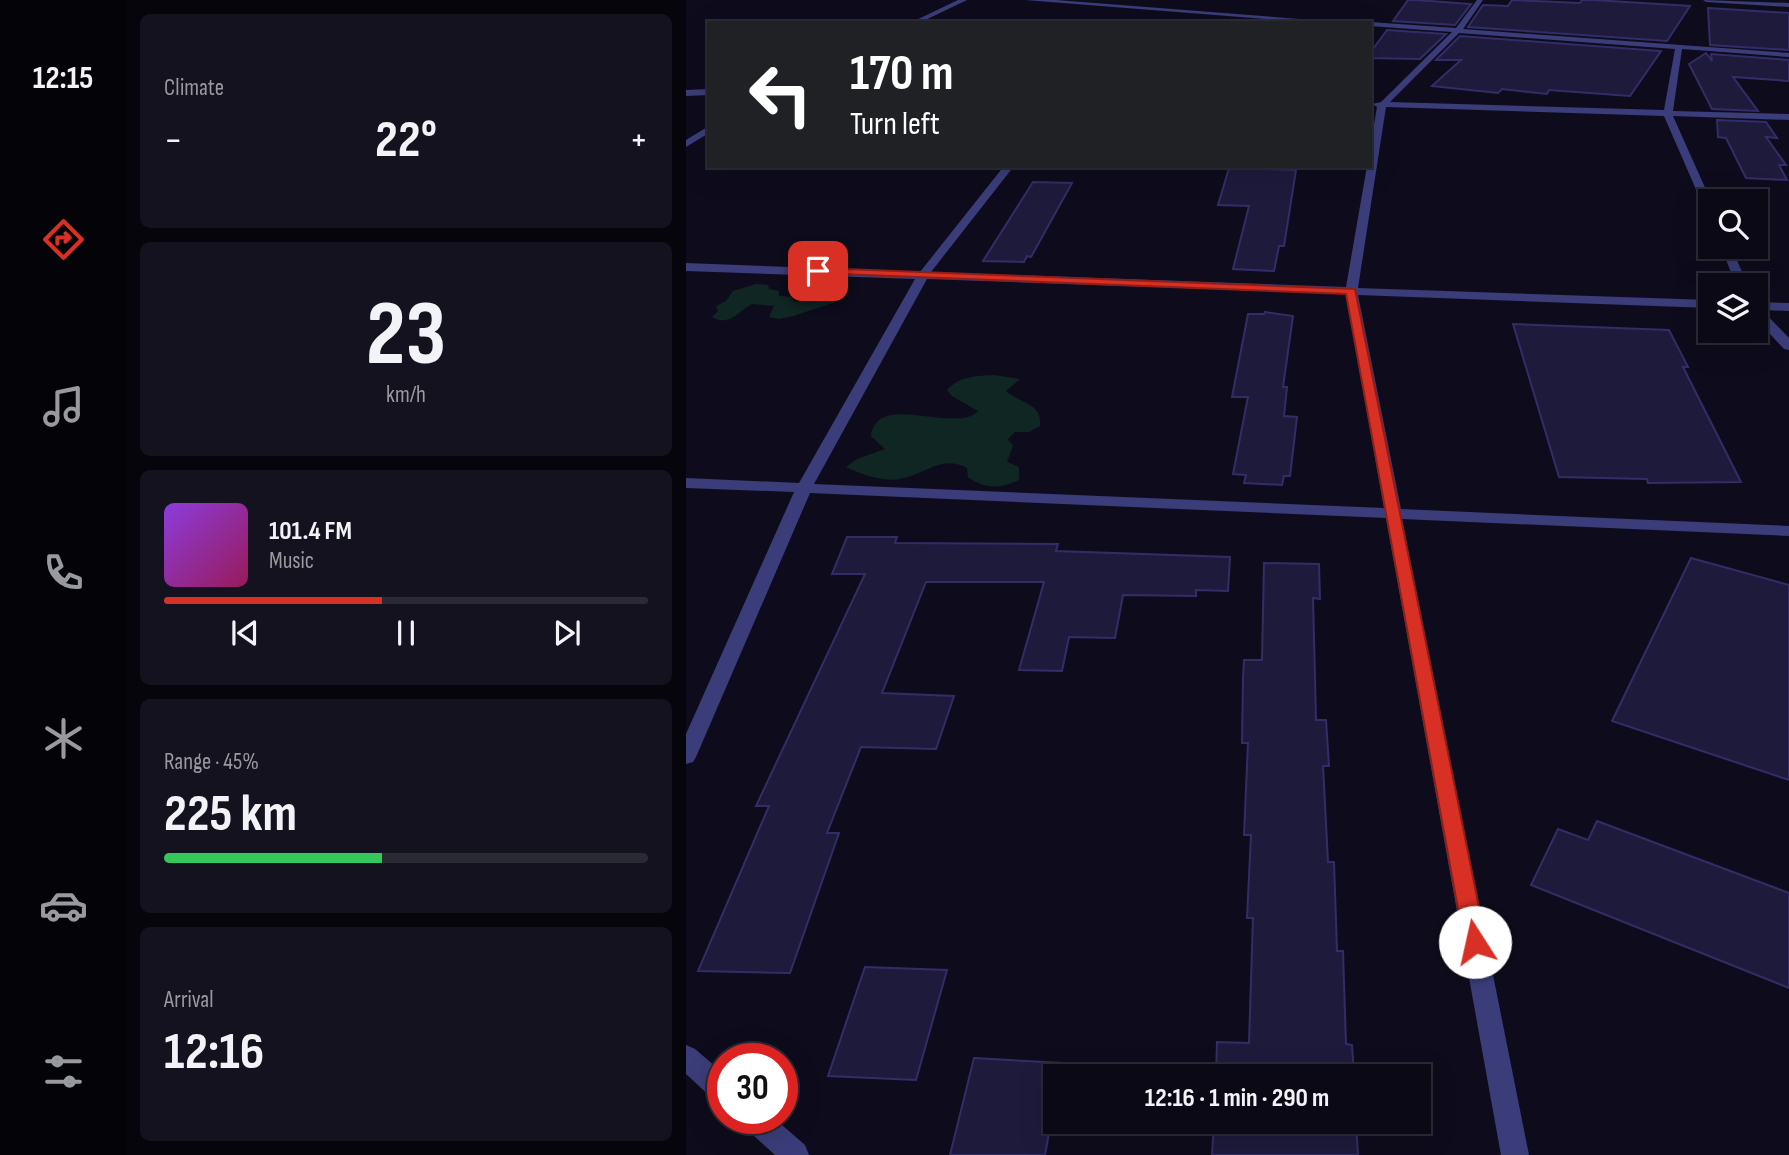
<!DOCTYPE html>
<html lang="en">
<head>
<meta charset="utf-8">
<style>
  :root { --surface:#0a0915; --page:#13121e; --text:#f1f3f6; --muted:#999aa0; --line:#2a2a34; --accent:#d93025 }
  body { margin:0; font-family:"Sofia Sans Condensed",sans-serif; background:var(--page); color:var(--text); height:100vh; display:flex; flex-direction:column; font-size:26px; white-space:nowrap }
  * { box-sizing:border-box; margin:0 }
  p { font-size:23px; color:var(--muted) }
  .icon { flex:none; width:38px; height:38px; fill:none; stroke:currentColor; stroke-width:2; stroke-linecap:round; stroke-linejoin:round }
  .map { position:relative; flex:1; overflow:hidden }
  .panel { display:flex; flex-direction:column; gap:14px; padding:14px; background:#06050c; width:560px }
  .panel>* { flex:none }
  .top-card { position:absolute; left:21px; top:21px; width:665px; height:147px; border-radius:0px; box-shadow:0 7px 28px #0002,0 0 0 2px var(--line); background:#202124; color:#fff; overflow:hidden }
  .buttons { position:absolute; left:1012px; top:189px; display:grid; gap:14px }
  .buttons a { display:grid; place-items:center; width:70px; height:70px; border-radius:0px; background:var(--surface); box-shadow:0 7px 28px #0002,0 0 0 2px var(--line); font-size:35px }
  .speed { position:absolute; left:21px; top:1043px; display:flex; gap:14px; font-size:35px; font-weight:700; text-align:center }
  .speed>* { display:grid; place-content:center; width:91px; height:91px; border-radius:50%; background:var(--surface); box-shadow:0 7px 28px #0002,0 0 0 2px var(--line); line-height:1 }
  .speed .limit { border:10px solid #d22; background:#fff; color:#111 }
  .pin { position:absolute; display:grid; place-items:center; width:60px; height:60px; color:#fff; margin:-30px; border-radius:14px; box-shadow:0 4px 10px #0006 }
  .me { position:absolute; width:77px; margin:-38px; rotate:350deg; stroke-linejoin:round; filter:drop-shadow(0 0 5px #0008) }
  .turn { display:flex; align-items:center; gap:24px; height:147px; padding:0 28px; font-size:32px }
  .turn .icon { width:91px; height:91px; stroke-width:2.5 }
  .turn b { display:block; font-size:49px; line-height:60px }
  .big { font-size:52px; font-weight:700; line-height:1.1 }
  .panel .card { flex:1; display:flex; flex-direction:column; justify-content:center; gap:10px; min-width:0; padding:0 24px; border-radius:10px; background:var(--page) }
  .panel .dial { align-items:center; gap:0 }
  .dial b { font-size:91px; line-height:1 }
  .song { display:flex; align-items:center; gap:21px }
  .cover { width:84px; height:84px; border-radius:10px; background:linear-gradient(135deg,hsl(270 70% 55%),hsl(330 70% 35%)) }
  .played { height:7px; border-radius:4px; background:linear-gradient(90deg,var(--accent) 45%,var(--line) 45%) }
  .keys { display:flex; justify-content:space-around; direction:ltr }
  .heat { display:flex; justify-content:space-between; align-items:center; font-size:38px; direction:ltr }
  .charge { height:10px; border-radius:5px; background:linear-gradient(90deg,#34c759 45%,var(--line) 0) }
  .trip { position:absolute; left:357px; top:1064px; width:388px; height:70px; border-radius:0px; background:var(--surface); box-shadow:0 7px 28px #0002,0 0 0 2px var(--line); font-weight:700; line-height:70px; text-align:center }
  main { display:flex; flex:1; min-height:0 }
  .tabs { display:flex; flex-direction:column; width:126px; justify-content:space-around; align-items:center; background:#040408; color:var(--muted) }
  .tabs .icon { width:49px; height:49px }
  .tabs .active { color:var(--accent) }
  .tabs b { font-size:32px; color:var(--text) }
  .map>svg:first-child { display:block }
</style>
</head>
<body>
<main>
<nav class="tabs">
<b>12:15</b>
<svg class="icon active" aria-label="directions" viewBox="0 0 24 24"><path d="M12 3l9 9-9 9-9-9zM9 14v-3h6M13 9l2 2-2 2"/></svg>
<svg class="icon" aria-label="music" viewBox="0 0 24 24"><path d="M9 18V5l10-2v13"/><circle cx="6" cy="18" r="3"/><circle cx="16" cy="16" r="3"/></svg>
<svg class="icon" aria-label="phone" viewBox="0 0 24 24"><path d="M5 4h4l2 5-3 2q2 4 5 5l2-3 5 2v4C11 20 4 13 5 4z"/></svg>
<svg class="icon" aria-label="climate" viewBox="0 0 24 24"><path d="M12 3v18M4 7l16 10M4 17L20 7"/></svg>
<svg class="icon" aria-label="car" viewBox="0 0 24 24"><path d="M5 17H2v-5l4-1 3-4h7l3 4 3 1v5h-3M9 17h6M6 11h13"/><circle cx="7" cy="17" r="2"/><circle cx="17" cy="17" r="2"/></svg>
<svg class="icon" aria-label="filters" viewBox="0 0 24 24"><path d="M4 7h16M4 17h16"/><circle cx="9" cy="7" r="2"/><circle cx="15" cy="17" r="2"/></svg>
</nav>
<section class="panel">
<div class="card"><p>Climate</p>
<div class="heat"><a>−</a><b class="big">22°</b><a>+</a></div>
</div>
<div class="card dial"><b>23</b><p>km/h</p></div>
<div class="card">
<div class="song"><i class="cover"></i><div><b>101.4 FM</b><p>Music</p></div></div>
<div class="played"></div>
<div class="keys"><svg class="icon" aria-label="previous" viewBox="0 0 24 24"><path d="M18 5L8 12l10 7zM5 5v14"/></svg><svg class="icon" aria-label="pause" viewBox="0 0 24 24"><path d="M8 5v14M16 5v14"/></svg><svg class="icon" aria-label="next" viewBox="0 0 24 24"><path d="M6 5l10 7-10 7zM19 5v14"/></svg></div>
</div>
<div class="card"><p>Range · 45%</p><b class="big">225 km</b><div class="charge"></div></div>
<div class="card"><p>Arrival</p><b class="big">12:16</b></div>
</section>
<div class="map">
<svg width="1103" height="1155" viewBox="0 0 1103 1155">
  <rect width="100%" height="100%" fill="#0e0c1c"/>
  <!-- green -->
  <g fill="#102623">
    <path d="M 70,284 L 82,285 L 83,289 L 93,291 L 93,296 L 105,297 L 109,302 L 140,293 L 153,301 L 107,316 L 93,319 L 83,317 L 88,306 L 66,304 C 51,312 44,327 26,317 L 32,311 L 30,306 L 40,301 L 47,291 Z"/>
    <path d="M 308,375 L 334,379 L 320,391 C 333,403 357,403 354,426 L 343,432 L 329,432 L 322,439 L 327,446 L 321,462 L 333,467 L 333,480 C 315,489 298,489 282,477 L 281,468 C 255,454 239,475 213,479 C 197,482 174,474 160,467 L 171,459 L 199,449 L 185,436 C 191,390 269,435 292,411 L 266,396 L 261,390 C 273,376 291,376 308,375 Z"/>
  </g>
  <!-- building -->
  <g fill="#1e1a3c" stroke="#332d67" stroke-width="2">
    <polygon points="722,0 730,0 785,4 769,25 707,21"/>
    <polygon points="826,0 894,3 896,0 908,0 1004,6 981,41 782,27 797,5 822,6"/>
    <polygon points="1022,8 1103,13 1103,50 1024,45"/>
    <polygon points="701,30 760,34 734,59 684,58 684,53"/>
    <polygon points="774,36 975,51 944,96 863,90 861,94 816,89 812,93 746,86 775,60 750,60"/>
    <polygon points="1020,53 1026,61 1025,54 1103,60 1103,81 1047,77 1072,111 1026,109 1003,64"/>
    <polygon points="1031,120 1080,122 1091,138 1080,137 1100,165 1093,165 1101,180 1060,178 1040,138 1032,137"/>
    <polygon points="543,168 610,170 598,246 593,246 588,271 547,269 563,206 532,205"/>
    <polygon points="347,182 386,183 345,257 341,256 338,262 297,261"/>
    <polygon points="579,312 607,316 597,387 601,387 598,416 611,417 604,476 598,476 596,485 558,483 560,475 547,474 562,397 546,397 562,314 578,314"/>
    <polygon points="827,324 983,330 1002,367 997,367 1055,482 962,483 961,479 873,477"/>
    <polygon points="161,537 211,537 209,543 372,544 370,551 544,557 542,591 510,590 510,596 437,595 429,638 383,637 376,671 333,670 358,582 240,582 196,693 268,696 250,749 175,747 141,833 153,833 104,973 12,971 83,806 70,806 179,574 146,574"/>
    <polygon points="1005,558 1103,585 1103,780 926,721"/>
    <polygon points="578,563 633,564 634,599 627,598 630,720 640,720 643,766 637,766 642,862 648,862 651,951 657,951 660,1044 666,1045 668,1076 530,1076 531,1042 563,1043 567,918 561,918 565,835 558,835 562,743 556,743 557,679 558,660 576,660"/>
    <polygon points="911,821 1103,893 1103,988 845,885 872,829 902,840"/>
    <polygon points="179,967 261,970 230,1080 142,1076"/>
    <polygon points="288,1058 376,1063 374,1076 369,1076 369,1100 359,1155 264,1155"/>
    <polygon points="528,1122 670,1122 672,1155 526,1155"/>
  </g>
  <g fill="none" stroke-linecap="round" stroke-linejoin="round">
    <!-- street -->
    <g fill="#3a3d79" fill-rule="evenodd">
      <polygon points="272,0 281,0 233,23 224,23"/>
      <polygon points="339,0 370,0 666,23 630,23"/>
      <path d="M 791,0 L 797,0 L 777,29 L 1103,53 L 1103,57 L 996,49 L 987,111 L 1103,114 L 1103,120 L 987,116 L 1025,201 L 1024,213 L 1019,210 L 978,116 L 700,107 L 672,288 L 1024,300 L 1024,308 L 672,295 L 715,509 L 1103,526 L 1103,536 L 716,519 L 843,1155 L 815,1155 L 700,518 L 124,493 L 10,757 L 7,762 L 0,764 L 0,734 L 108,492 L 0,488 L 0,478 L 113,483 L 229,279 L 0,271 L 0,263 L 234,272 L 318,166 L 328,166 L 245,272 L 660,287 L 681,166 L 684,166 L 684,147 L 691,107 L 686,104 L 695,102 L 766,32 L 684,26 L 684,23 L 681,23 L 684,22 L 770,28 ZM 773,33 L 989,49 L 978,110 L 704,102 ZM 241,279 L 660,294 L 698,508 L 128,484 Z"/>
      <polygon points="1017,0 1103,3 1103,7 1020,2"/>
      <polygon points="23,89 23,95 0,96 0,90"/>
      <polygon points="23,126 23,133 0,147 0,140"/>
      <polygon points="1035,247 1045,247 1062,285 1050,285"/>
      <polygon points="1069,302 1103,303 1103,311 1076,310 1103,338 1103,350 1098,349 1069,318"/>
      <polygon points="0,1045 9,1049 37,1073 37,1102 27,1099 0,1074"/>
      <polygon points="54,1118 88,1118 119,1145 123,1155 89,1155 58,1127"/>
    </g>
  </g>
  <!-- route -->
  <polygon fill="#d93025" stroke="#8d1f18" stroke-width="2" points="132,268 669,289 800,942 797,948 789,951 782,948 778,942 660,294 128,273 127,271"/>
</svg>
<div class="buttons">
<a><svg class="icon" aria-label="search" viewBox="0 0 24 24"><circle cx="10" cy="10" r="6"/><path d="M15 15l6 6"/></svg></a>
<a><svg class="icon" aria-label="layers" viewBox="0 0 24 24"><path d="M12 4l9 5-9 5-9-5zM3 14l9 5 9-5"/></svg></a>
</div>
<div class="speed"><div class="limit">30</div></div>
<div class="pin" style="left:132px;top:271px;background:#d93025"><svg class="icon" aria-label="arrive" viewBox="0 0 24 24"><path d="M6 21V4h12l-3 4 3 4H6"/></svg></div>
<svg class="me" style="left:789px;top:942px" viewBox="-20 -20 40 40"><circle r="19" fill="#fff"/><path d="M0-13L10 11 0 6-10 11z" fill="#d93025"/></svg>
<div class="trip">12:16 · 1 min · 290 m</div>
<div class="top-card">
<div class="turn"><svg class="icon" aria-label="left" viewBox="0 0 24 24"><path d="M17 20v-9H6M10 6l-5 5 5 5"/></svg><div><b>170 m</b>Turn left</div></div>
</div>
</div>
</main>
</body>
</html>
